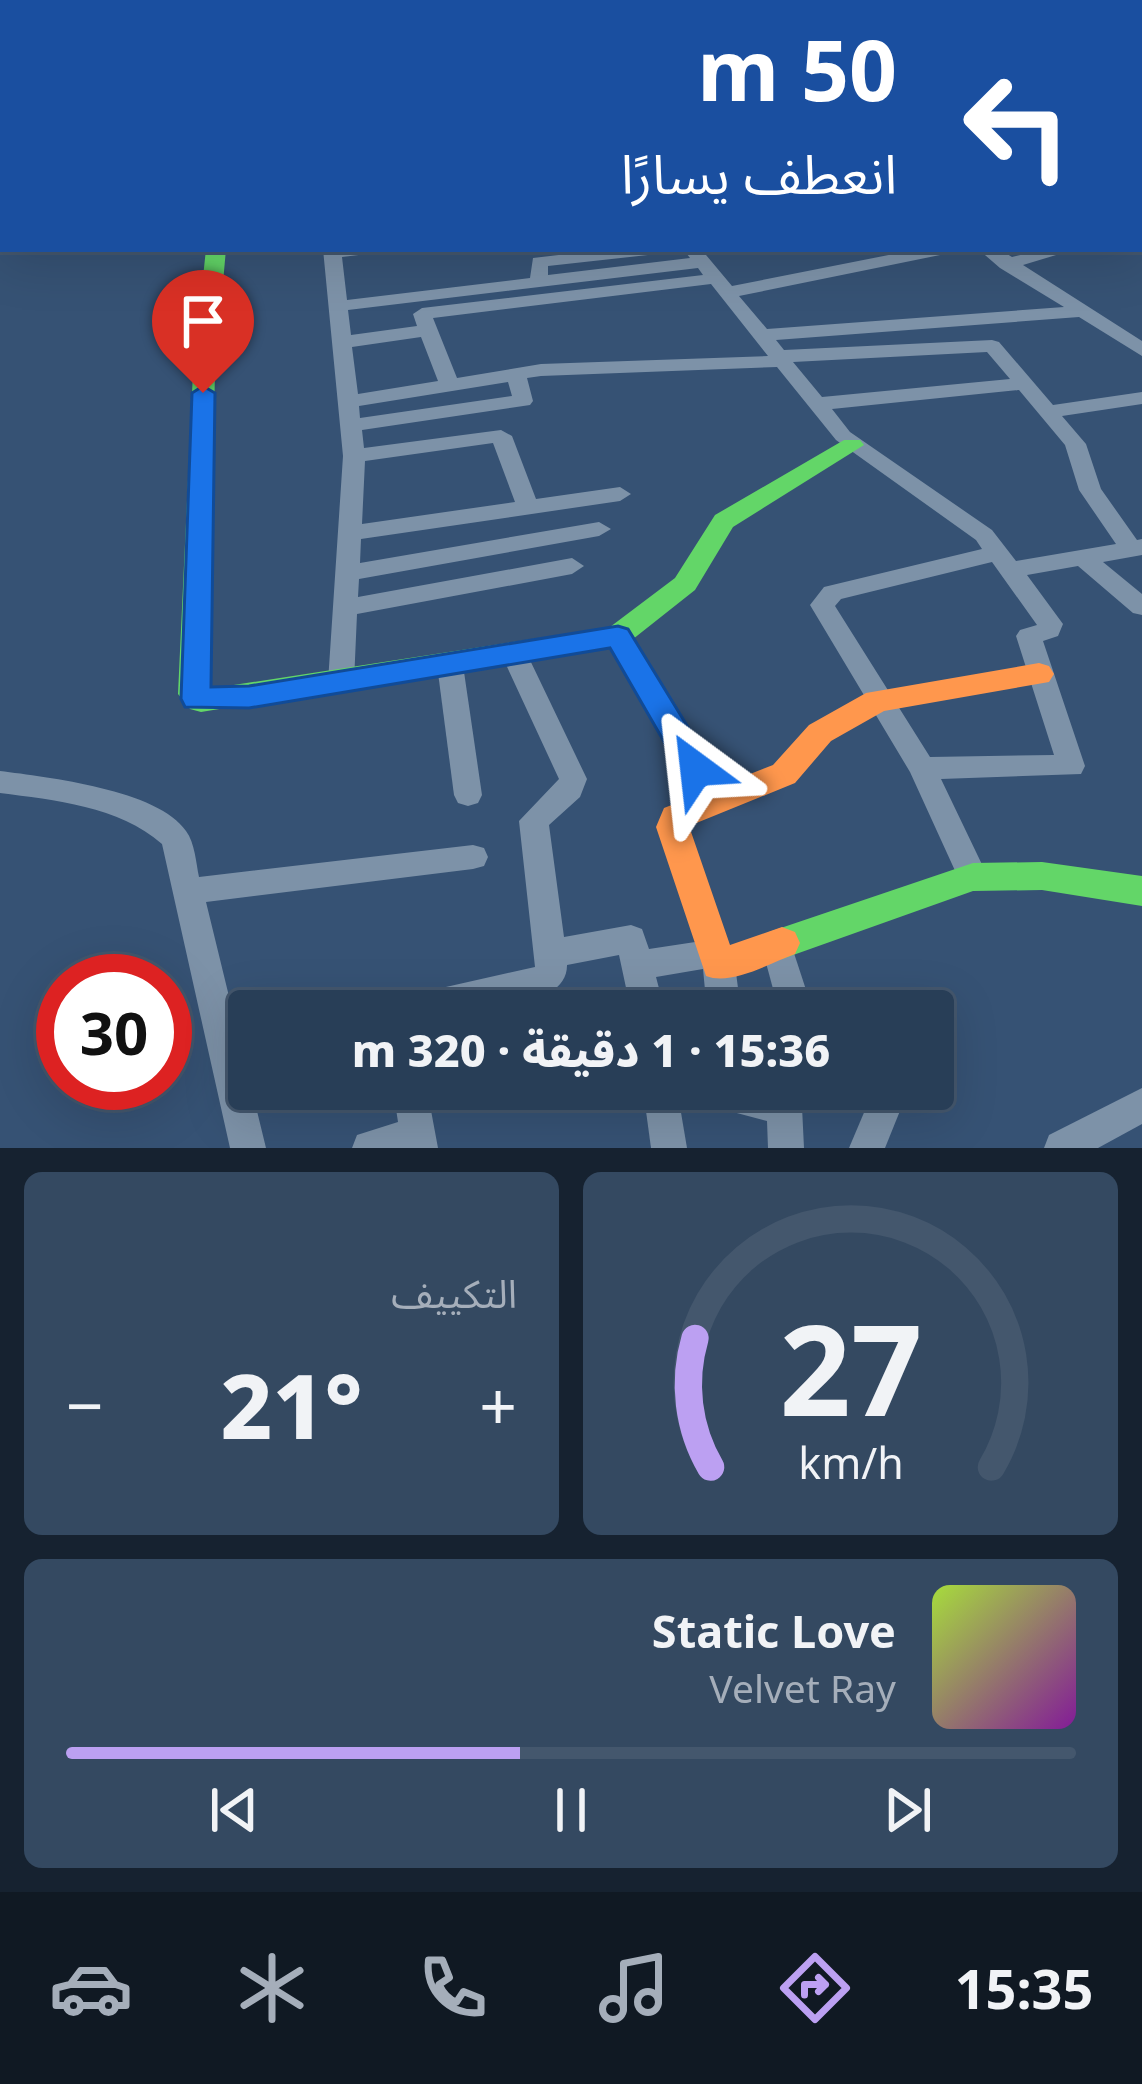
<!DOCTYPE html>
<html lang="ar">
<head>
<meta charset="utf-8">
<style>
  :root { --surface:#283e57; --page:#344961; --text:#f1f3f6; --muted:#a5aeba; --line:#44576d; --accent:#bca0f2 }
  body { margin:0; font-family:"Noto Sans","Noto Sans Arabic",sans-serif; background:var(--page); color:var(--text); direction:rtl; height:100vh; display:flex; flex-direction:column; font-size:45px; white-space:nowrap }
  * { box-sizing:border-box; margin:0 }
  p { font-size:39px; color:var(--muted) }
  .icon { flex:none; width:66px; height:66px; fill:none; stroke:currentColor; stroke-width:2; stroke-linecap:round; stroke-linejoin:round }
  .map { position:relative; height:1148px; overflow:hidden; direction:ltr }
  .panel { display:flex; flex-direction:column; gap:24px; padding:24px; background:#162230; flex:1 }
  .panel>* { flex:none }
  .top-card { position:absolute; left:0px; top:0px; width:1143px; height:252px; box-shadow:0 12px 48px #0002,0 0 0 3px var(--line); direction:rtl; background:#1a4fa0; color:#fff; overflow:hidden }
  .speed { position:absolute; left:36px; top:954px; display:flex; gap:24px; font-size:60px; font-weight:700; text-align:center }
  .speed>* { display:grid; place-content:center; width:156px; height:156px; border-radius:50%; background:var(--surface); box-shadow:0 12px 48px #0002,0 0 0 3px var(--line); line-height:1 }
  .speed .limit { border:18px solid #d22; background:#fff; color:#111 }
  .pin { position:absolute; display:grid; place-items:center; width:102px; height:102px; color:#fff; margin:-123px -51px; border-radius:50% 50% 50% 0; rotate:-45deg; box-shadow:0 0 12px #0007 }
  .pin .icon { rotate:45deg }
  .me { position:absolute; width:132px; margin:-66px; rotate:330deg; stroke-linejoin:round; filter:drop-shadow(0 0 9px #0008) }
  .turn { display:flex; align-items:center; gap:42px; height:252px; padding:0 48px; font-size:54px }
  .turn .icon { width:156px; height:156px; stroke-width:2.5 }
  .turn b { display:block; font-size:84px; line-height:102px }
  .big { font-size:90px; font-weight:800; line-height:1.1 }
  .panel .card { flex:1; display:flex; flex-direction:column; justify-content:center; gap:18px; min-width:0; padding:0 42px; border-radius:18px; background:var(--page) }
  .panel .dial { align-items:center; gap:0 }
  .dial svg { height:312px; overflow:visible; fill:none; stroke:var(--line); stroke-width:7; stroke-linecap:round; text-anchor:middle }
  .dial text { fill:var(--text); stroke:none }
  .song { display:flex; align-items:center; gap:36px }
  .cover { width:144px; height:144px; border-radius:18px; background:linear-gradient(135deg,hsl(80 70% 55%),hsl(290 70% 35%)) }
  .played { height:12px; border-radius:6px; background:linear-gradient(90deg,var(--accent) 45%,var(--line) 45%) }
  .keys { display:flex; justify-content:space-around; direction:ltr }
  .heat { display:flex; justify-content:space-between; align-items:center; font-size:66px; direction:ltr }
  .panel .tiles { flex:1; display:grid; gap:24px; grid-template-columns:1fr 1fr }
  .card:last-child { grid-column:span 2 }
  .trip { position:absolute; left:228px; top:990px; width:726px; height:120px; border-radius:12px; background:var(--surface); box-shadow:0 12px 48px #0002,0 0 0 3px var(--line); font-weight:800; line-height:120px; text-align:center; direction:rtl }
  .dock { display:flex; height:192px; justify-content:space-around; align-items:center; background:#101923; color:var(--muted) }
  .dock .icon { width:84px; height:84px }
  .dock .current { color:var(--accent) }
  .dock b { font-size:54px; color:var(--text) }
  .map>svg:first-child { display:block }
</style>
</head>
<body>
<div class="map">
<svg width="1142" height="1148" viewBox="0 0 1142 1148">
  <rect width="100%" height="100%" fill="#365274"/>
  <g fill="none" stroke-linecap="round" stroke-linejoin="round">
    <!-- street -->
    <g fill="#7d92a8" fill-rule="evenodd">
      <polygon points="197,0 226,0 229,3 201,3"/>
      <polygon points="619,0 627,0 629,3 616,3"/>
      <polygon points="725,0 737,0 738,3 726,3"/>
      <polygon points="920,0 932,0 933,3 921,3"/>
      <polygon points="1038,0 1050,0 1052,3 1040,3"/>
      <polygon points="1142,13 1142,21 1140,22 1140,14"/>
      <polygon points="1140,31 1142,32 1142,40 1140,39"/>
      <rect x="1140" y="53" width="2" height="8"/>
      <rect x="1140" y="75" width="2" height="9"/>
      <polygon points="1142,147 1142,157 1140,158 1140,148"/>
      <polygon points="1140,187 1142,188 1142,198 1140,197"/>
      <rect x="0" y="207" width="3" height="10"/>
      <polygon points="1140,226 1142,226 1140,237"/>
      <path d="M 323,249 L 376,249 L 367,254 L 342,257 L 347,300 L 530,278 L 533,258 L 610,249 L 666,249 L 657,254 L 548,266 L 548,275 L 690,258 L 683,249 L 701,249 L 732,286 L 919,249 L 954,249 L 945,254 L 739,296 L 767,329 L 1064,307 L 1000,268 L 978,249 L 999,249 L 1012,257 L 1046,249 L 1076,249 L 1023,265 L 1142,341 L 1142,356 L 1079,317 L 776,340 L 784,350 L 992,340 L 999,342 L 1053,405 L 1142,392 L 1142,404 L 1062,416 L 1086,444 L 1101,489 L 1137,540 L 1142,539 L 1142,555 L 1103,562 L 1142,594 L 1142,615 L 1133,613 L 1078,566 L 1027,575 L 1063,624 L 1058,636 L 1043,641 L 1085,766 L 1081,774 L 941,779 L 988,877 L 984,886 L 973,890 L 962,886 L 910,772 L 810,605 L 824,587 L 982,549 L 976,540 L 836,440 L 777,367 L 541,376 L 527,378 L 533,401 L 530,405 L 362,430 L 364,448 L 501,430 L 512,436 L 536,499 L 620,487 L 631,494 L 620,501 L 361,539 L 360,563 L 599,522 L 611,529 L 599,536 L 359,579 L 358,597 L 572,558 L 584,566 L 572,574 L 357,614 L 354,682 L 350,689 L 332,689 L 328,682 L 343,456 ZM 698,268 L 703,275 L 422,308 L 413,314 L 417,326 L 351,335 L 348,310 ZM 711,284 L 768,356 L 541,364 L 457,378 L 433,318 ZM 421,337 L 438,381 L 358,394 L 352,347 ZM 987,352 L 1010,379 L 822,397 L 793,362 ZM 508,382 L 512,396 L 360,418 L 359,406 ZM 1019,390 L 1065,445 L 1079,490 L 1116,544 L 1016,561 L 992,530 L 850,432 L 832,409 ZM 493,443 L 515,502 L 362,524 L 365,461 ZM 992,562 L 1037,625 L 1020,630 L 1016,636 L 1054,755 L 930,757 L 835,606 L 841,599 Z"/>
      <polygon points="618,627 627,630 726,794 730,802 726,810 716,814 706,810 605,636 609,630"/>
      <path d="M 515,647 L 524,649 L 528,656 L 587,779 L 580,797 L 549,825 L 564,937 L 631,925 L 642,929 L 649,949 L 715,939 L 726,943 L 735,965 L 741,1011 L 707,1011 L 703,969 L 656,977 L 665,1011 L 631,1011 L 619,955 L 567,965 C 568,1020 428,1011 389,1011 L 394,1000 L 406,996 L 535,967 L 519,821 L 559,779 L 502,656 L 506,649 Z"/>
      <polygon points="450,656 459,658 463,665 482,795 478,803 468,806 458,803 454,795 437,665 441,658"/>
      <path d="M 0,771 C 47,777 159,790 186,831 C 195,843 196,863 199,877 L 473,845 L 484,848 L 488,857 L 484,866 L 473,869 L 206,902 L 266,1148 L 230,1148 L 162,844 C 119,806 54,800 0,793 Z"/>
      <polygon points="778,934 789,938 813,1011 779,1011 762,948 767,938"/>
      <polygon points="1142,1088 1142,1124 1098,1148 1044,1148 1049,1135"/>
      <polygon points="393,1089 427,1089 438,1148 352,1148 357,1135 398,1122"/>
      <polygon points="643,1089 677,1089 687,1148 651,1148"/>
      <polygon points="717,1089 808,1089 802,1107 804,1148 768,1148 767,1121 733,1112"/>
      <polygon points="874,1089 908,1091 885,1148 849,1148"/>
    </g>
    <!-- fast -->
    <g fill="#63d668" fill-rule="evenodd">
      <polygon points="206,249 226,249 215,372 208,689 610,627 675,578 715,515 844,440 860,440 864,445 733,527 695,590 628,643 201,712 190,709 178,694 193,372"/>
      <polygon points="1042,862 1142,876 1142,906 1042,890 973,891 782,959 769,954 764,943 769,932 973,863"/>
    </g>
    <!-- slow -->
    <path fill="#ff974d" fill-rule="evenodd" d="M 1039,663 L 1049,666 L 1054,674 L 1049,682 L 884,711 L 831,741 L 795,783 L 689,826 L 730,945 L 782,927 L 795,932 L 800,943 L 795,954 C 770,963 731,986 706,976 L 656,827 L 664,808 L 773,765 L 809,725 L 866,693 Z"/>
  </g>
  <!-- route -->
  <polygon fill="#1a73e8" stroke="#114b97" stroke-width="3" points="203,386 215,393 211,687 249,686 618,626 628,629 708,760 712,769 708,778 685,778 610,648 249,708 185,707 181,699 192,393"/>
</svg>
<div class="speed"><div class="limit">30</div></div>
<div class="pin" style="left:203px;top:393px;background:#d93025"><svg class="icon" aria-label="arrive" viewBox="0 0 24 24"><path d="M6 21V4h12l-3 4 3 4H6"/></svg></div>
<svg class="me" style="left:696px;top:769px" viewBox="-20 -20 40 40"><path d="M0-17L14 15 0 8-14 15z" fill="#1a73e8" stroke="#fff" stroke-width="4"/></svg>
<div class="trip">15:36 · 1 دقيقة · 320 m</div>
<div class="top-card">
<div class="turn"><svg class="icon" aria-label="left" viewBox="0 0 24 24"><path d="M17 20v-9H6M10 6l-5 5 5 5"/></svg><div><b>50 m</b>انعطف يسارًا</div></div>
</div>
</div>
<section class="panel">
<div class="tiles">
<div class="card dial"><svg viewBox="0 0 100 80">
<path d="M14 69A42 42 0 1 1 86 69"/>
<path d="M14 69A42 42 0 0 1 10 36" stroke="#bca0f2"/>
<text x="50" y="56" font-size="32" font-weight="700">27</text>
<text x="50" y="72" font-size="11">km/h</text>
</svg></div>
<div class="card"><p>التكييف</p>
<div class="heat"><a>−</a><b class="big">21°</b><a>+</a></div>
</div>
<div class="card">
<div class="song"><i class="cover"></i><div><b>Static Love</b><p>Velvet Ray</p></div></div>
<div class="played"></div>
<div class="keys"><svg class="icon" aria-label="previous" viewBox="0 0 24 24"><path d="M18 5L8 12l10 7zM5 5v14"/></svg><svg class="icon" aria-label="pause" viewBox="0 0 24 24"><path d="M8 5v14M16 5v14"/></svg><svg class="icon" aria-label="next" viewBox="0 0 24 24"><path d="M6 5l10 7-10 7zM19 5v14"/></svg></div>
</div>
</div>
</section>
<nav class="dock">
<b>15:35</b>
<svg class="icon current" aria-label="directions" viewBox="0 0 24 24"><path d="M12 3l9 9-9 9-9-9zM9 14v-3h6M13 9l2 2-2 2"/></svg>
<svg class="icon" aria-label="music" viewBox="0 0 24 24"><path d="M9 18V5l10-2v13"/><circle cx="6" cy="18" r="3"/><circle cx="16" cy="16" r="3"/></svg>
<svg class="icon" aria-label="phone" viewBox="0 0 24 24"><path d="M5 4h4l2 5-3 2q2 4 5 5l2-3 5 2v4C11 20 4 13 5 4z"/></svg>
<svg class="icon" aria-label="climate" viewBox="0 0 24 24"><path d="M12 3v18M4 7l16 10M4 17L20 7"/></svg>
<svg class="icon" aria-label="car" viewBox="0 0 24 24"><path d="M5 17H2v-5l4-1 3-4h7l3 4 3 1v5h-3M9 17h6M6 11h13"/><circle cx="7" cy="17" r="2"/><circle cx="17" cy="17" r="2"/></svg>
</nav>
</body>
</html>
